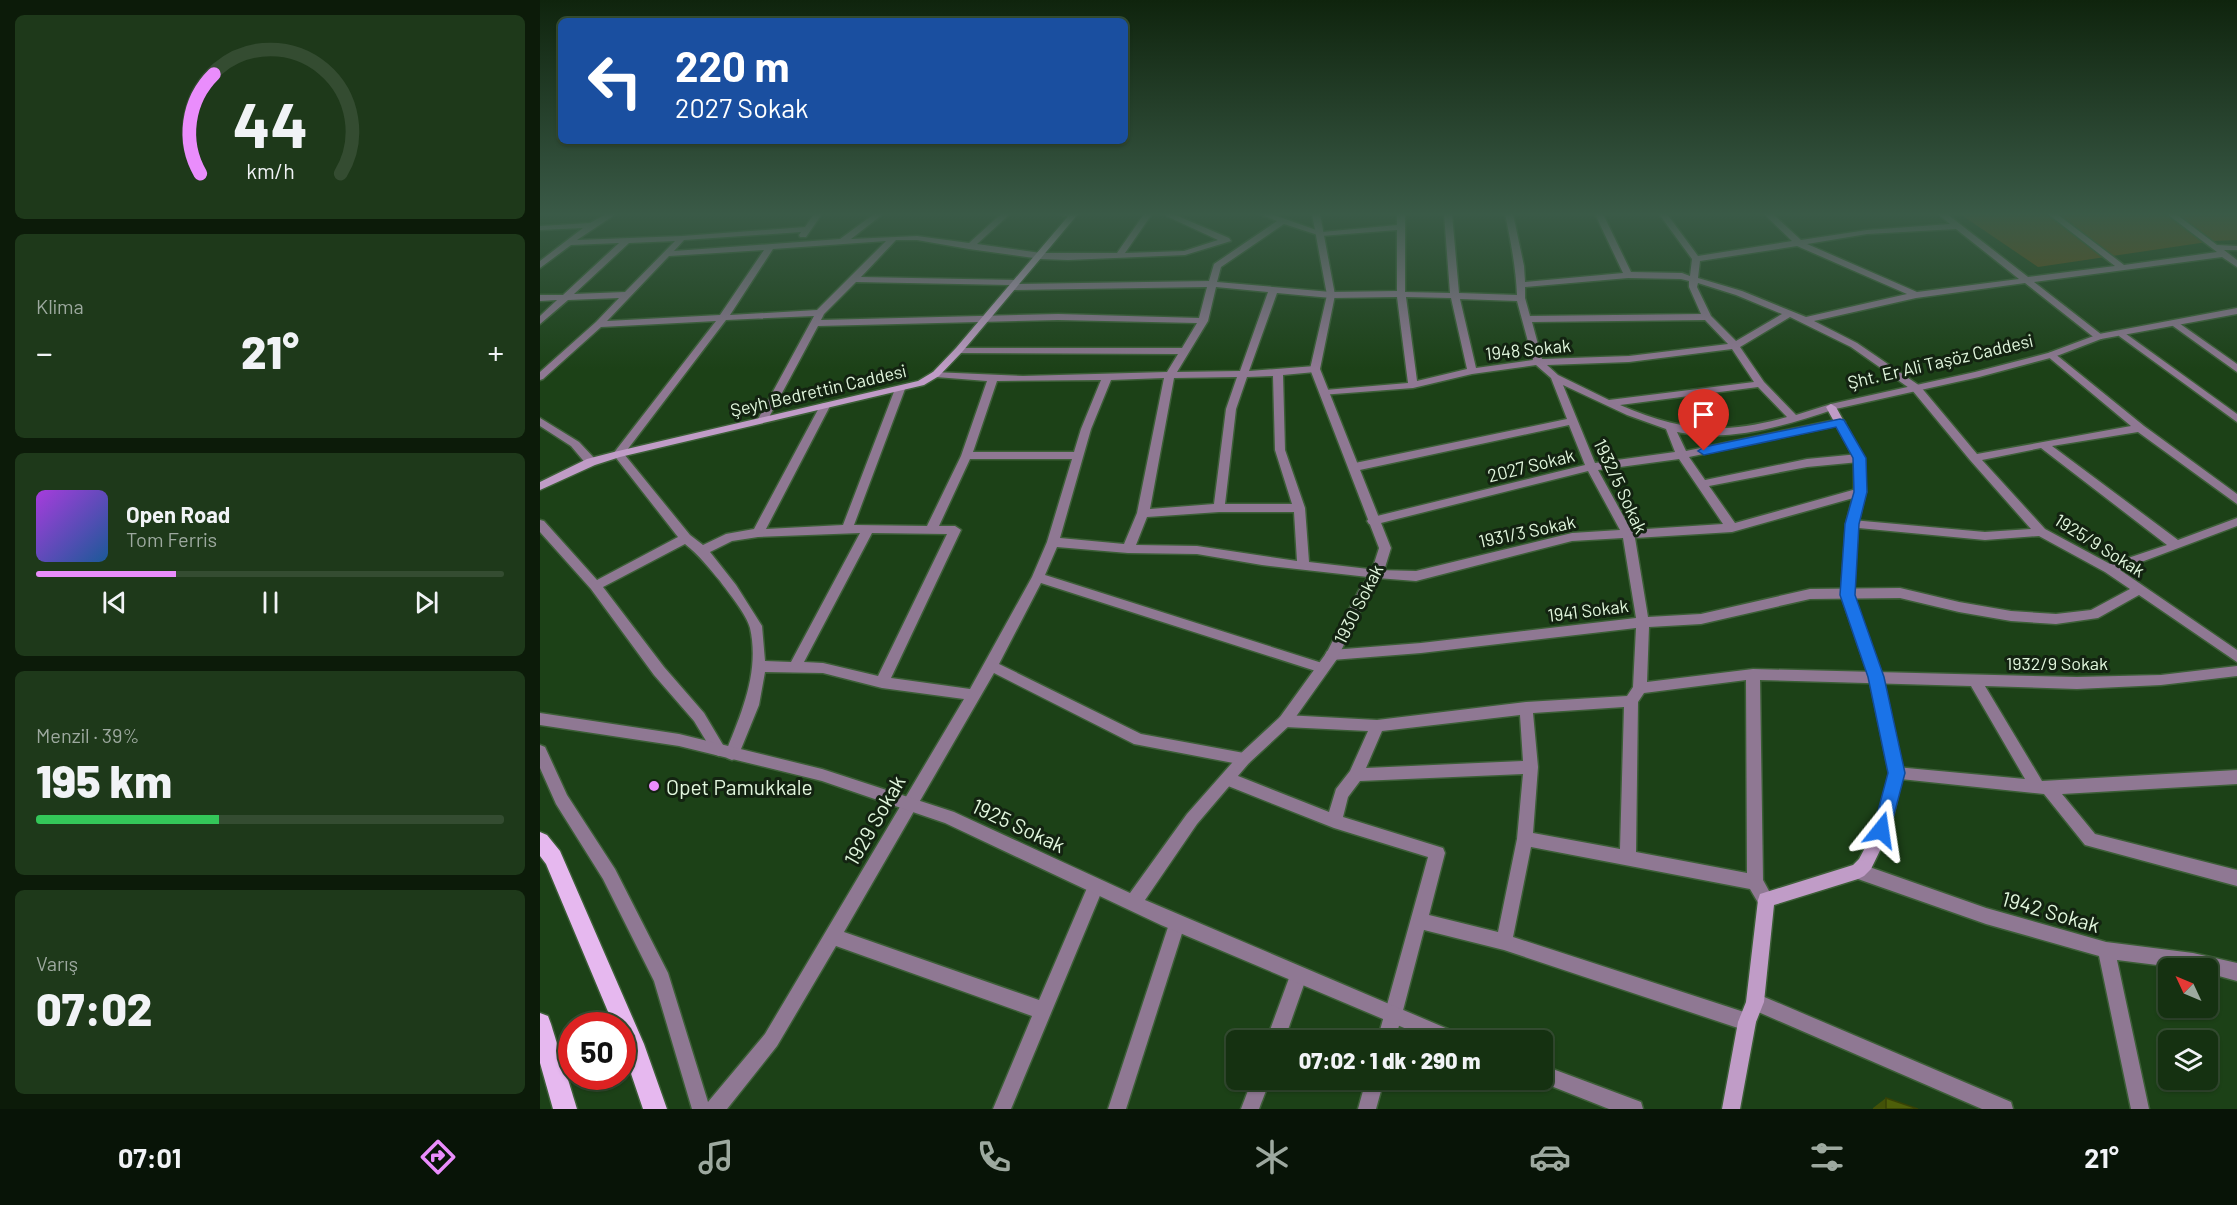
<!DOCTYPE html>
<html lang="tr">
<head>
<meta charset="utf-8">
<style>
  :root { --surface:#153111; --page:#1e391a; --text:#f1f3f6; --muted:#9da99f; --line:#344c31; --accent:#ea8dfc }
  body { margin:0; font-family:Barlow,sans-serif; background:var(--page); color:var(--text); height:100vh; display:flex; flex-direction:column; font-size:22px; white-space:nowrap }
  * { box-sizing:border-box; margin:0 }
  p { font-size:20px; color:var(--muted) }
  .icon { flex:none; width:33px; height:33px; fill:none; stroke:currentColor; stroke-width:2; stroke-linecap:round; stroke-linejoin:round }
  .map { position:relative; flex:1; overflow:hidden }
  .details { display:flex; flex-direction:column; gap:15px; padding:15px; background:#0c1b09; width:540px }
  .details>* { flex:none }
  .hud { position:absolute; left:18px; top:18px; width:570px; height:126px; border-radius:9px; box-shadow:0 2px 4px #0004,0 0 0 2px var(--line); background:#1a4fa0; color:#fff; overflow:hidden }
  .needle { width:39px; rotate:314deg }
  .controls { position:absolute; left:1618px; top:958px; display:grid; gap:12px }
  .controls a { display:grid; place-items:center; width:60px; height:60px; border-radius:9px; background:var(--surface); box-shadow:0 2px 4px #0004,0 0 0 2px var(--line); font-size:30px }
  .speed { position:absolute; left:18px; top:1012px; display:flex; gap:12px; font-size:30px; font-weight:700; text-align:center }
  .speed>* { display:grid; place-content:center; width:78px; height:78px; border-radius:50%; background:var(--surface); box-shadow:0 2px 4px #0004,0 0 0 2px var(--line); line-height:1 }
  .speed .limit { border:9px solid #d22; background:#fff; color:#111 }
  .pin { position:absolute; display:grid; place-items:center; width:51px; height:51px; color:#fff; margin:-62px -26px; border-radius:50% 50% 50% 0; rotate:-45deg; box-shadow:0 0 6px #0007 }
  .pin .icon { rotate:45deg }
  .me { position:absolute; width:66px; margin:-33px; rotate:15deg; stroke-linejoin:round; filter:drop-shadow(0 0 4px #0008) }
  .turn { display:flex; align-items:center; gap:21px; height:126px; padding:0 18px; font-size:27px }
  .turn .icon { width:78px; height:78px; stroke-width:2.5 }
  .turn b { display:block; font-size:42px; line-height:51px }
  .big { font-size:45px; font-weight:800; line-height:1.1 }
  .details .card { flex:1; display:flex; flex-direction:column; justify-content:center; gap:9px; min-width:0; padding:0 21px; border-radius:9px; background:var(--page) }
  .details .dial { align-items:center; gap:0 }
  .dial svg { height:156px; overflow:visible; fill:none; stroke:var(--line); stroke-width:7; stroke-linecap:round; text-anchor:middle }
  .dial text { fill:var(--text); stroke:none }
  .song { display:flex; align-items:center; gap:18px }
  .cover { width:72px; height:72px; border-radius:9px; background:linear-gradient(135deg,hsl(280 70% 55%),hsl(210 70% 35%)) }
  .played { height:6px; border-radius:3px; background:linear-gradient(90deg,var(--accent) 30%,var(--line) 30%) }
  .keys { display:flex; justify-content:space-around; direction:ltr }
  .heat { display:flex; justify-content:space-between; align-items:center; font-size:33px; direction:ltr }
  .charge { height:9px; border-radius:4px; background:linear-gradient(90deg,#34c759 39%,var(--line) 0) }
  .trip { position:absolute; left:686px; top:1030px; width:327px; height:60px; border-radius:9px; background:var(--surface); box-shadow:0 2px 4px #0004,0 0 0 2px var(--line); font-weight:800; line-height:60px; text-align:center }
  .menu { display:flex; height:96px; justify-content:space-around; align-items:center; background:#081407; color:var(--muted) }
  .menu .icon { width:42px; height:42px }
  .menu .selected { color:var(--accent) }
  .menu b { font-size:27px; color:var(--text) }
  main { display:flex; flex:1; min-height:0 }
  .map>svg:first-child { display:block }
</style>
</head>
<body>
<main>
<section class="details">
<div class="card dial"><svg viewBox="0 0 100 80">
<path d="M14 69A42 42 0 1 1 86 69"/>
<path d="M14 69A42 42 0 0 1 21 18" stroke="#ea8dfc"/>
<text x="50" y="56" font-size="32" font-weight="700">44</text>
<text x="50" y="72" font-size="11">km/h</text>
</svg></div>
<div class="card"><p>Klima</p>
<div class="heat"><a>−</a><b class="big">21°</b><a>+</a></div>
</div>
<div class="card">
<div class="song"><i class="cover"></i><div><b>Open Road</b><p>Tom Ferris</p></div></div>
<div class="played"></div>
<div class="keys"><svg class="icon" aria-label="previous" viewBox="0 0 24 24"><path d="M18 5L8 12l10 7zM5 5v14"/></svg><svg class="icon" aria-label="pause" viewBox="0 0 24 24"><path d="M8 5v14M16 5v14"/></svg><svg class="icon" aria-label="next" viewBox="0 0 24 24"><path d="M6 5l10 7-10 7zM19 5v14"/></svg></div>
</div>
<div class="card"><p>Menzil · 39%</p><b class="big">195 km</b><div class="charge"></div></div>
<div class="card"><p>Varış</p><b class="big">07:02</b></div>
</section>
<div class="map">
<svg width="1697" height="1109" viewBox="0 0 1697 1109">
  <rect width="100%" height="100%" fill="#1c4117"/>
  <!-- green -->
  <polygon fill="#644a14" points="1420,214 1697,214 1697,240 1674,241 1498,267"/>
  <g fill="none" stroke-linecap="round" stroke-linejoin="round">
    <defs>
      <g id="minor">
        <path d="M 66,214 L 76,214 L 37,240 L 142,236 L 265,227 L 274,214 L 282,214 L 266,237 L 260,237 L 259,235 L 261,232 L 144,240 L 134,251 L 300,239 L 334,214 L 343,214 L 311,239 L 377,236 L 429,243 L 461,214 L 470,214 L 437,244 L 501,253 L 577,253 L 604,214 L 612,214 L 585,253 L 644,251 L 678,240 L 622,214 L 633,214 L 689,238 L 691,241 L 645,255 L 528,260 L 501,259 L 429,249 L 377,240 L 356,240 L 321,277 L 476,280 L 479,281 L 479,284 L 669,281 L 674,264 L 737,221 L 719,214 L 731,214 L 782,232 L 857,225 L 857,214 L 865,214 L 865,292 L 910,293 L 904,214 L 912,214 L 919,293 L 977,295 C 976,269 971,242 965,214 L 973,214 L 984,266 L 985,282 L 1083,273 L 1055,214 L 1063,214 L 1091,272 L 1142,273 L 1150,276 L 1152,259 L 1119,214 L 1127,214 L 1158,256 L 1252,241 L 1224,214 L 1233,214 L 1261,240 L 1327,230 L 1410,224 L 1398,214 L 1407,214 L 1488,277 L 1575,266 L 1508,214 L 1517,214 L 1584,265 L 1677,252 L 1627,214 L 1636,214 L 1677,245 L 1697,246 L 1697,250 L 1684,250 L 1697,260 L 1697,267 L 1682,257 L 1494,282 L 1562,335 L 1562,339 L 1556,339 L 1485,283 L 1376,298 L 1274,321 L 1317,343 L 1380,386 L 1437,454 L 1591,426 L 1506,355 L 1511,352 L 1514,353 L 1604,426 L 1697,494 L 1697,504 L 1598,432 L 1512,446 L 1638,540 L 1697,518 L 1697,526 L 1580,570 L 1697,650 L 1697,662 L 1599,595 L 1558,618 L 1516,624 L 1471,621 L 1419,612 L 1360,598 L 1270,599 L 1161,624 L 1109,627 L 1107,682 L 1213,669 L 1537,677 L 1621,675 L 1697,666 L 1697,676 L 1621,685 L 1537,689 L 1445,686 L 1502,781 L 1697,770 L 1697,784 L 1522,794 L 1555,834 L 1697,870 L 1697,886 L 1545,845 L 1504,794 L 1351,778 L 1349,773 L 1351,768 L 1356,767 L 1485,779 L 1431,686 L 1220,680 L 1223,880 L 1234,900 L 1232,906 L 1226,908 L 1220,906 L 1210,889 L 991,847 L 973,937 L 1207,1013 L 1213,1016 L 1216,1022 L 1213,1028 L 1207,1031 L 964,950 L 884,930 L 855,1041 L 837,1041 L 888,857 L 794,828 L 683,784 L 681,779 L 683,774 L 688,772 L 789,812 L 796,789 L 810,771 L 828,731 L 745,727 L 740,725 L 738,721 L 740,717 L 745,715 L 837,720 L 986,702 L 1087,696 L 1093,687 L 1096,628 L 881,653 L 792,660 L 787,659 L 785,655 L 787,651 L 792,650 L 881,643 L 1096,618 L 1083,538 L 1032,541 L 876,581 L 837,578 L 722,565 L 657,554 L 588,553 L 517,547 L 505,575 L 782,663 L 787,664 L 789,668 L 787,672 L 782,673 L 501,583 L 459,664 L 601,734 L 704,753 L 709,755 L 711,759 L 709,763 L 704,765 L 594,744 L 454,673 L 304,932 L 499,1000 L 550,881 L 556,878 L 562,881 L 564,886 L 471,1109 L 453,1109 L 492,1016 L 296,946 L 237,1046 L 187,1109 L 152,1109 L 114,981 L 63,879 L 16,804 L 0,768 L 0,745 L 5,747 L 27,795 L 75,869 L 128,973 L 168,1102 L 225,1034 L 424,699 L 342,688 L 283,673 L 225,672 L 219,705 L 199,754 L 197,758 L 192,760 L 187,758 L 185,754 C 201,714 220,672 210,628 C 207,615 188,592 180,581 C 169,568 159,555 145,544 L 63,587 L 124,667 L 164,713 L 186,750 L 184,754 L 179,756 L 174,754 L 154,721 L 114,675 L 51,589 L 0,532 L 0,520 L 4,521 L 57,580 L 138,537 L 73,454 L 176,321 L 61,327 L 3,379 L 0,380 L 0,372 L 56,322 L 79,298 L 28,300 L 0,324 L 0,316 L 17,300 L 0,301 L 0,295 L 23,295 L 79,243 L 31,245 L 0,268 L 0,261 L 43,228 L 0,230 L 0,226 L 50,223 ZM 744,224 L 781,236 L 857,230 L 857,291 L 791,292 L 677,282 L 681,267 ZM 1416,229 L 1479,279 L 1377,292 L 1267,244 L 1327,234 ZM 135,241 L 85,292 L 34,294 L 89,243 ZM 346,241 L 277,310 L 190,315 L 233,249 ZM 1257,246 L 1367,294 L 1266,317 L 1202,291 L 1158,278 L 1160,261 ZM 224,250 L 180,315 L 67,321 L 129,256 ZM 1088,278 L 1141,279 L 1149,281 L 1149,287 L 1161,314 L 990,316 L 985,298 L 985,287 ZM 316,282 L 470,285 L 470,289 L 473,290 L 667,287 L 659,318 L 518,314 L 281,320 L 284,314 ZM 1158,283 L 1196,295 L 1242,314 L 1196,341 L 1171,316 L 1157,287 ZM 676,287 L 728,292 L 700,371 L 637,372 L 668,321 ZM 737,293 L 791,298 L 857,297 L 868,383 L 785,390 L 780,393 L 781,395 L 873,388 L 932,374 L 996,365 L 1011,378 L 1027,419 L 815,463 L 810,467 L 811,470 L 815,471 L 1029,425 L 1045,465 L 833,517 L 829,518 L 827,521 L 829,524 L 833,525 L 1048,471 L 1080,530 L 1032,533 L 876,571 L 837,570 L 769,562 L 765,508 L 745,450 L 743,375 L 775,372 L 780,369 L 775,366 L 709,371 ZM 866,297 L 911,298 L 927,369 L 877,381 ZM 920,299 L 977,301 L 993,360 L 936,368 ZM 274,316 L 218,419 L 219,421 L 227,421 L 228,419 L 278,326 L 518,320 L 657,323 L 642,348 L 416,348 L 416,352 L 419,353 L 638,354 L 627,372 L 483,376 L 393,372 L 391,374 L 396,377 L 447,381 L 421,456 L 387,526 L 314,525 L 365,389 L 360,386 L 355,389 L 303,525 L 226,529 L 290,406 L 285,403 L 281,404 L 214,529 L 186,534 L 163,545 L 150,535 L 84,454 L 186,320 ZM 1250,317 L 1311,347 L 1372,390 L 1430,460 L 1491,529 L 1445,532 L 1312,520 L 1306,524 L 1308,527 L 1445,540 L 1499,536 L 1565,572 L 1590,589 L 1551,610 L 1516,614 L 1471,611 L 1419,602 L 1360,588 L 1270,589 L 1161,614 L 1108,617 L 1095,538 L 1192,532 L 1324,495 L 1326,492 L 1320,488 L 1195,523 L 1169,486 L 1267,467 L 1319,462 L 1324,458 L 1319,454 L 1267,459 L 1165,480 L 1149,457 L 1300,425 L 1305,422 L 1300,419 L 1146,451 L 1137,432 C 1191,443 1244,426 1295,409 L 1296,407 L 1291,404 L 1256,415 L 1224,382 L 1200,347 ZM 1165,320 L 1188,344 L 1089,356 L 1002,359 L 992,322 ZM 1192,349 L 1214,382 L 1069,400 L 1018,375 L 1007,365 L 1089,362 ZM 733,376 L 735,450 L 752,504 L 685,504 L 696,409 L 707,377 ZM 697,377 L 686,409 L 674,504 L 610,509 L 634,378 ZM 624,378 L 597,513 L 584,544 L 520,538 L 551,429 L 571,380 ZM 561,380 L 541,429 L 534,452 L 433,452 L 457,381 ZM 1023,385 L 1087,415 L 1126,429 L 1135,452 L 1055,463 ZM 1218,387 L 1247,417 C 1182,435 1142,432 1080,405 ZM 1501,448 L 1627,545 L 1570,564 L 1505,529 L 1442,460 ZM 430,459 L 532,459 L 507,542 L 492,577 L 430,689 L 351,678 L 421,530 L 415,526 L 399,526 ZM 1139,459 L 1183,524 L 1091,530 L 1058,470 ZM 679,512 L 754,512 L 757,561 L 657,546 L 596,545 L 607,517 ZM 320,533 L 251,662 L 225,661 L 222,626 L 196,585 L 170,552 L 192,541 L 218,537 ZM 332,533 L 407,534 L 338,676 L 283,663 L 264,662 ZM 1206,680 L 1207,873 L 1096,852 L 1098,702 L 1104,693 ZM 1084,707 L 1080,849 L 993,833 L 998,767 L 993,713 ZM 980,715 L 983,761 L 826,768 L 842,731 ZM 983,774 L 977,839 L 958,932 L 889,915 L 905,853 L 903,848 L 803,817 L 808,797 L 820,781 Z"/>
        <polygon points="518,214 534,214 536,216 532,218"/>
        <polygon points="1636,321 1697,364 1697,372 1633,326 1631,324"/>
        <polygon points="1582,331 1697,414 1697,422 1579,336 1579,332"/>
        <polygon points="0,418 39,442 55,459 56,462 55,465 47,465 31,446 0,426"/>
        <polygon points="1318,863 1446,908 1566,942 1653,953 1697,963 1697,981 1668,973 1668,969 1649,969 1577,960 1609,1109 1591,1109 1559,956 1446,924 1318,879 1312,876 1310,871 1312,866"/>
        <polygon points="637,916 643,918 645,924 586,1109 568,1109 629,924 631,918"/>
        <polygon points="758,967 764,970 767,976 744,1041 726,1041 752,970"/>
        <polygon points="1215,993 1471,1102 1473,1109 1442,1109 1209,1008 1206,1002 1209,996"/>
        <polygon points="712,1080 730,1080 719,1109 701,1109"/>
        <polygon points="826,1080 844,1080 836,1109 818,1109"/>
      </g>
      <g id="tertiary">
        <polygon points="772,214 780,214 795,295 780,369 851,548 843,574 828,595 797,659 750,725 709,763 657,824 605,900 922,1035 925,1041 895,1041 621,925 405,823 282,781 139,746 0,725 0,713 139,734 282,769 414,812 590,893 647,814 699,755 740,717 787,652 819,590 831,573 839,548 770,369 787,295"/>
        <polygon points="1697,308 1697,314 1561,339 1514,357 1439,377 1291,410 1286,407 1291,404 1435,372 1508,353 1559,334"/>
        <polygon points="1002,1065 1101,1102 1103,1109 1069,1109 996,1080 1002,1080"/>
      </g>
      <g id="secondary">
        <polygon points="530,214 538,214 422,352 399,376 384,385 80,457 55,465 0,490 0,482 47,459 74,452 378,381 393,372 416,348"/>
        <polygon points="1291,404 1296,407 1324,458 1326,492 1318,524 1313,595 1343,677 1363,773 1350,830 1331,869 1324,876 1318,879 1234,905 1224,1002 1216,1022 1200,1109 1182,1109 1198,1022 1206,1002 1218,900 1220,894 1313,865 1319,859 1335,829 1349,773 1329,677 1301,595 1306,524 1314,492 1314,458 1286,407"/>
      </g>
      <g id="primary">
        <polygon points="0,832 7,835 20,851 104,1044 127,1109 103,1109 82,1047 82,1026 74,1026 6,864 0,856"/>
        <polygon points="0,1013 8,1016 11,1024 37,1109 13,1109 0,1063"/>
      </g>
    </defs>
    <!-- minor casing -->
    <use href="#minor" stroke="#3c5e37" stroke-width="3"/>
    <!-- tertiary casing -->
    <use href="#tertiary" stroke="#3c5e37" stroke-width="3"/>
    <!-- secondary casing -->
    <use href="#secondary" stroke="#3c5e37" stroke-width="3"/>
    <!-- primary casing -->
    <use href="#primary" stroke="#3c5e37" stroke-width="3"/>
    <!-- minor -->
    <use href="#minor" fill="#8f7893" fill-rule="evenodd"/>
    <!-- tertiary -->
    <use href="#tertiary" fill="#8f7893" fill-rule="evenodd"/>
    <!-- secondary -->
    <use href="#secondary" fill="#c09cc7" fill-rule="evenodd"/>
    <!-- primary -->
    <use href="#primary" fill="#e6b8ef" fill-rule="evenodd"/>
  </g>
  <!-- wall -->
  <polygon fill="#435208" points="1346,1098 1378,1109 1333,1109 1333,1108"/>
  <!-- building -->
  <polygon fill="#4e5f09" stroke="#374206" stroke-width="1.5" points="1346,1098 1378,1109 1346,1109"/>
  <!-- sky -->
  <linearGradient id="sky" x2="0" y2="1"><stop stop-color="#0f240d"/><stop offset="0.58" stop-color="#3a5a47"/><stop offset="1" stop-color="#3a5a47" stop-opacity="0"/></linearGradient>
  <rect width="1697" height="369" fill="url(#sky)"/>
  <!-- route -->
  <polygon fill="#1a73e8" stroke="#114b97" stroke-width="1.5" points="1300,419 1304,420 1326,458 1327,492 1319,524 1315,595 1344,677 1365,773 1350,830 1348,835 1341,838 1335,835 1333,830 1348,773 1328,677 1300,595 1305,524 1314,492 1313,458 1296,427 1164,455 1158,451 1164,447"/>
  <!-- markers -->
  <circle fill="#ea8dfc" stroke="#132311" stroke-width="2" cx="114" cy="786" r="6"/>
  <g text-anchor="middle" dominant-baseline="central" stroke-width="6" stroke-linejoin="round" paint-order="stroke">
    <!-- street labels -->
    <g font-size="18" fill="#e1f6dd" stroke="#132311">
      <text transform="translate(988 349) rotate(-6)">1948 Sokak</text>
      <text transform="translate(1400 361) rotate(-13)">Şht. Er Ali Taşöz Caddesi</text>
      <text transform="translate(278 390) rotate(-13)">Şeyh Bedrettin Caddesi</text>
      <text transform="translate(991 465) rotate(-14)">2027 Sokak</text>
      <text transform="translate(1081 486) rotate(65)">1932/5 Sokak</text>
      <text transform="translate(987 531) rotate(-12)">1931/3 Sokak</text>
      <text transform="translate(1560 545) rotate(32)">1925/9 Sokak</text>
      <text transform="translate(818 604) rotate(-63)">1930 Sokak</text>
      <text transform="translate(1048 610) rotate(-7)">1941 Sokak</text>
      <text x="1517" y="663">1932/9 Sokak</text>
    </g>
    <!-- near-poi labels -->
    <g font-size="21" fill="#e1f6dd" stroke="#132311" text-anchor="start">
      <text x="126" y="786">Opet Pamukkale</text>
    </g>
    <!-- near-street labels -->
    <g font-size="21" fill="#e1f6dd" stroke="#132311">
      <text transform="translate(334 820) rotate(-60)">1929 Sokak</text>
      <text transform="translate(479 825) rotate(25)">1925 Sokak</text>
      <text transform="translate(1511 911) rotate(16)">1942 Sokak</text>
    </g>
  </g>
</svg>
<div class="controls">
<a><svg class="needle" viewBox="-14 -14 28 28"><path d="M0-13l5 13h-10z" fill="#e53935"/><path d="M0 13l5-13h-10z" fill="#9da99f"/></svg></a>
<a><svg class="icon" aria-label="layers" viewBox="0 0 24 24"><path d="M12 4l9 5-9 5-9-5zM3 14l9 5 9-5"/></svg></a>
</div>
<div class="speed"><div class="limit">50</div></div>
<div class="pin" style="left:1164px;top:451px;background:#d93025"><svg class="icon" aria-label="arrive" viewBox="0 0 24 24"><path d="M6 21V4h12l-3 4 3 4H6"/></svg></div>
<svg class="me" style="left:1341px;top:830px" viewBox="-20 -20 40 40"><path d="M0-17L14 15 0 8-14 15z" fill="#1a73e8" stroke="#fff" stroke-width="4"/></svg>
<div class="trip">07:02 · 1 dk · 290 m</div>
<div class="hud">
<div class="turn"><svg class="icon" aria-label="left" viewBox="0 0 24 24"><path d="M17 20v-9H6M10 6l-5 5 5 5"/></svg><div><b>220 m</b>2027 Sokak</div></div>
</div>
</div>
</main>
<nav class="menu">
<b>07:01</b>
<svg class="icon selected" aria-label="directions" viewBox="0 0 24 24"><path d="M12 3l9 9-9 9-9-9zM9 14v-3h6M13 9l2 2-2 2"/></svg>
<svg class="icon" aria-label="music" viewBox="0 0 24 24"><path d="M9 18V5l10-2v13"/><circle cx="6" cy="18" r="3"/><circle cx="16" cy="16" r="3"/></svg>
<svg class="icon" aria-label="phone" viewBox="0 0 24 24"><path d="M5 4h4l2 5-3 2q2 4 5 5l2-3 5 2v4C11 20 4 13 5 4z"/></svg>
<svg class="icon" aria-label="climate" viewBox="0 0 24 24"><path d="M12 3v18M4 7l16 10M4 17L20 7"/></svg>
<svg class="icon" aria-label="car" viewBox="0 0 24 24"><path d="M5 17H2v-5l4-1 3-4h7l3 4 3 1v5h-3M9 17h6M6 11h13"/><circle cx="7" cy="17" r="2"/><circle cx="17" cy="17" r="2"/></svg>
<svg class="icon" aria-label="filters" viewBox="0 0 24 24"><path d="M4 7h16M4 17h16"/><circle cx="9" cy="7" r="2"/><circle cx="15" cy="17" r="2"/></svg>
<b>21°</b>
</nav>
</body>
</html>
